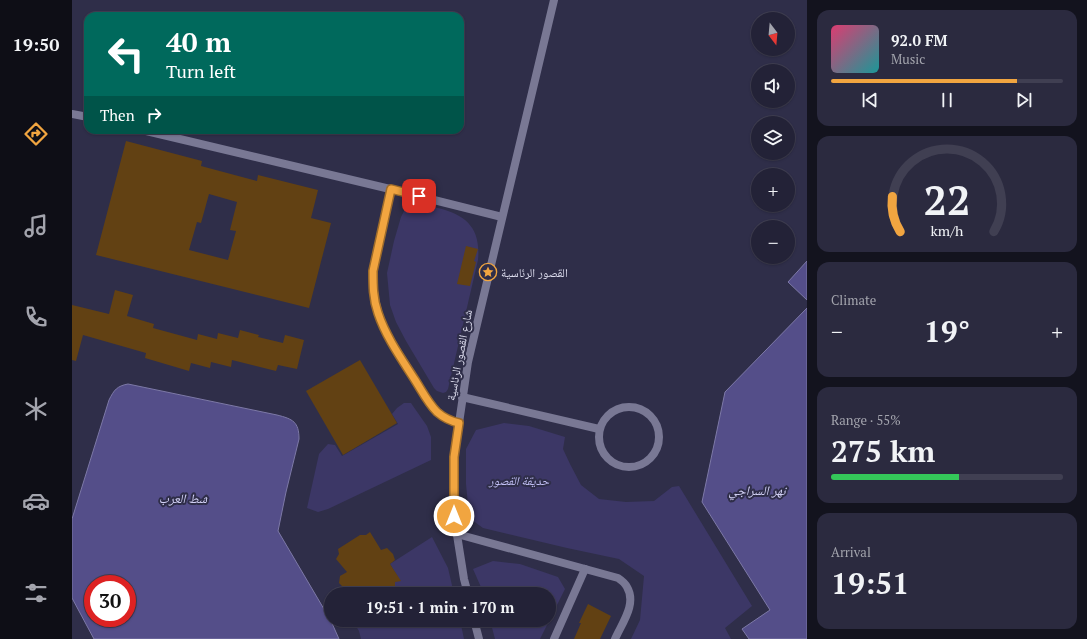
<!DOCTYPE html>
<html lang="en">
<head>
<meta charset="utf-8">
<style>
  :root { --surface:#232237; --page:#2b2a3f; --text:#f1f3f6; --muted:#a3a4ad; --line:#403f52; --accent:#f1a540 }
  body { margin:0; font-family:"PT Serif","Noto Naskh Arabic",serif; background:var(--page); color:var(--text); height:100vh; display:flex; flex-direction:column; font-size:15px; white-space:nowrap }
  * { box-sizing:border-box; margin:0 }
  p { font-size:13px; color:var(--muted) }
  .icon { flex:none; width:22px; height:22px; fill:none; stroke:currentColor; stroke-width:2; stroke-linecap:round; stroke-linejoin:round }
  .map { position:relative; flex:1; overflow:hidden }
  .side { display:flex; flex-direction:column; gap:10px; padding:10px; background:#13131e; width:280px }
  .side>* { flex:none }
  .banner { position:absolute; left:12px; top:12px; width:380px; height:122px; border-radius:12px; box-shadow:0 1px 3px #0004,0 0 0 1px var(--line); background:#00695c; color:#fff; overflow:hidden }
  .needle { width:26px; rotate:164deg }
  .fabs { position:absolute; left:679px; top:12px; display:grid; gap:8px }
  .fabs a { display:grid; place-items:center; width:44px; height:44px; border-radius:50%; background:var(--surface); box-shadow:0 1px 3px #0004,0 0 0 1px var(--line); font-size:20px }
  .speed { position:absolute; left:12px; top:575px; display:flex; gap:8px; font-size:20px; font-weight:700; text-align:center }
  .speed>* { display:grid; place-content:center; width:52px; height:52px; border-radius:50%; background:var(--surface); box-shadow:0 1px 3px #0004,0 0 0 1px var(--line); line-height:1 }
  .speed .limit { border:6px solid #d22; background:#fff; color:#111 }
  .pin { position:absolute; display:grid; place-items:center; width:34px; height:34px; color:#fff; margin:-17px; border-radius:8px; box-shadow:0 2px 6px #0006 }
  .me { position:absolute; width:44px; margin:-22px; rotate:0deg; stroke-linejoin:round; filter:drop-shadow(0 0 3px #0008) }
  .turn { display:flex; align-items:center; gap:14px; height:84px; padding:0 16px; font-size:18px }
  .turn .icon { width:52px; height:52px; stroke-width:2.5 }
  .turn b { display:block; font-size:28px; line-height:34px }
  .then { display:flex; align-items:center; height:38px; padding:0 16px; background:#0003; gap:8px; font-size:15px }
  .big { font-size:30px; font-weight:700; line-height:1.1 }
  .side .card { flex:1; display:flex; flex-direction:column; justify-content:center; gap:6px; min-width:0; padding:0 14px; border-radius:12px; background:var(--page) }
  .side .dial { align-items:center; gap:0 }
  .dial svg { height:104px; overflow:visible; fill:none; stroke:var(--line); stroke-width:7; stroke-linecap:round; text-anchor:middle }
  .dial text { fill:var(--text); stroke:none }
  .song { display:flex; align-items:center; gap:12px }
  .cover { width:48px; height:48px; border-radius:6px; background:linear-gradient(135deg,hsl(340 70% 55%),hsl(180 70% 35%)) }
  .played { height:4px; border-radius:2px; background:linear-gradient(90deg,var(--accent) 80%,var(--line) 80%) }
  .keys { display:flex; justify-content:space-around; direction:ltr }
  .heat { display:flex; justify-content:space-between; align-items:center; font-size:22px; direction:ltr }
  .charge { height:6px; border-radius:3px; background:linear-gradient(90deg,#34c759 55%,var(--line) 0) }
  .trip { position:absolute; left:252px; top:587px; width:232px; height:40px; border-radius:20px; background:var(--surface); box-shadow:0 1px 3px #0004,0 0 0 1px var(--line); font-weight:700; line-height:40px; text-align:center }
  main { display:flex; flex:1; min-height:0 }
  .tab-bar { display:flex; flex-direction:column; width:72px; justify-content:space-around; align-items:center; background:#0e0e16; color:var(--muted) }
  .tab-bar .icon { width:28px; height:28px }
  .tab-bar .current { color:var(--accent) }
  .tab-bar b { font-size:18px; color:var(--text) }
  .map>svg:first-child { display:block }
</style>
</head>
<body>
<main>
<nav class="tab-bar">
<b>19:50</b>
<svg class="icon current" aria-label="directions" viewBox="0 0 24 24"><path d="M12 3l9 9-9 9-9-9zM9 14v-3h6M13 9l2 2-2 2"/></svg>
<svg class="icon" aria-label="music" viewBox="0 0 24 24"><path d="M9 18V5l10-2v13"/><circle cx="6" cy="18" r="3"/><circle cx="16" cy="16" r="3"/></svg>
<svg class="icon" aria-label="phone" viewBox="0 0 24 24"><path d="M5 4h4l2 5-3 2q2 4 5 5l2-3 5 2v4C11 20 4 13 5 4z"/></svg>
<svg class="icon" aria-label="climate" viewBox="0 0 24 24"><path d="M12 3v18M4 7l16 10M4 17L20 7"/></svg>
<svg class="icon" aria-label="car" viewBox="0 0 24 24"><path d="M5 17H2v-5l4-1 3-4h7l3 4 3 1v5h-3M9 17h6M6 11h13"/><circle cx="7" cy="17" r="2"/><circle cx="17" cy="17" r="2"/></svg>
<svg class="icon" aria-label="filters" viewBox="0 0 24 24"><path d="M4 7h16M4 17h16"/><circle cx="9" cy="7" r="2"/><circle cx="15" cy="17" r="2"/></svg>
</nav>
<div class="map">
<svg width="735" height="639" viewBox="0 0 735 639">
  <rect width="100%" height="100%" fill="#2f2e49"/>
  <!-- green -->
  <g fill="#3c3766">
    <path d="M 342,204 C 350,204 358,207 366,208 C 395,215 409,229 406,260 L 376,389 L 374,392 L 371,393 L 365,391 L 362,388 L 334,341 L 324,322 L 318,305 L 315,273 L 322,241 L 329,217 L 332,211 L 336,207 Z"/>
    <polygon points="332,403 339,403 341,406 355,426 359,437 359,460 256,509 246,512 235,508 247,454 256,444 263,445 270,456 326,424 320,414 325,408"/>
    <polygon points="432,423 457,426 493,437 491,449 498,464 509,485 527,499 554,502 582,501 600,487 607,486 680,606 653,628 659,639 559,639 568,620 572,576 547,559 495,548 411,528 400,520 396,505 394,484 394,449 404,430"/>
    <polygon points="360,537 376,568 382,594 318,594 322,591 319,586 326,577 318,564"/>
    <polygon points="421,561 448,564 486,577 493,589 468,639 423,639 418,620 477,620 477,594 412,594 401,569"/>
    <polygon points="280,585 286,594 265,594 279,587"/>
    <polygon points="280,620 388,620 392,639 289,639 287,631"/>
  </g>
  <!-- water -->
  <g fill="#544e89" stroke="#7d79a7" fill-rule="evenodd">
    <polygon points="735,261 735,300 716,282"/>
    <polygon points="735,308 735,639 677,639 670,629 698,610 630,502 653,392"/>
    <path d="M 56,384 L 205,415 C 221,419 227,422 227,439 L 214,492 L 206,531 L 259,621 L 267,639 L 22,639 L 0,598 L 0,519 L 37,400 C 42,390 45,386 56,384 ZM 21,584 L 55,584 L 55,618 L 21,618 Z"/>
  </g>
  <!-- building -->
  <g fill="#624113" fill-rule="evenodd">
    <path d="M 54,141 L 130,161 L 129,166 L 185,181 L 186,175 L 246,190 L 239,218 L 259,223 L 237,308 L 24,255 ZM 137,194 L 165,202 L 158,230 L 164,231 L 156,260 L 117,250 L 125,222 L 129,223 Z"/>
    <polygon points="394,246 406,249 402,261 404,262 398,286 385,284"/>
    <polygon points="43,290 61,295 55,316 82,324 81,328 125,340 126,334 145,339 146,333 166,338 168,330 187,335 186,337 211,343 213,335 232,340 225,369 206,365 204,371 160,360 159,367 139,362 138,368 119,363 117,371 73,358 74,353 11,335 4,361 0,360 0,305 37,314"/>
    <polygon points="288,360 325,423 271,455 234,391"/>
    <polygon points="298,532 309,550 315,548 321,554 323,560 318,564 329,581 323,582 323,591 318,594 286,594 282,588 272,588 267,583 268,576 275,572 264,559 267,554 266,549 288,535 294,535"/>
    <polygon points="516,604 539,616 528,639 502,639 509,623 507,623"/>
  </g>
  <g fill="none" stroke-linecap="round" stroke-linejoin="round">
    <!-- minor -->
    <g stroke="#797894" stroke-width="8">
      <polyline points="0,114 16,117"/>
      <polyline points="70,130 318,189 430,217"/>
      <path d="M 319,189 L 301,271 C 300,310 313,333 334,365 C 342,379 350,393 360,406 C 368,415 375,421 387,423"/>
      <polyline points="390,397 527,429"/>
      <circle cx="557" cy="437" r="30"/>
      <path d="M 385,534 L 546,578 C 549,580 553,583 555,587 C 565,604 550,623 543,639"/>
      <polyline points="396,594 392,579 382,516 382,457 396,362 482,0"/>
      <polyline points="402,620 407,639"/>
      <polyline points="482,639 513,569"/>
    </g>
  </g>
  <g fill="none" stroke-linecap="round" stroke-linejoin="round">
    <defs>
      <path id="route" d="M 347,196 L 319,189 L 301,271 C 301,285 301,299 306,313 C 314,337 329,358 343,380 C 350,391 356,403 365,412 C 372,418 378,421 387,423 L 382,457 L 382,516"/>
    </defs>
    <!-- route casing -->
    <use href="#route" stroke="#9d6b2a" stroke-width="10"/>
    <!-- route -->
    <use href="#route" stroke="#f1a540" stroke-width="7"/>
  </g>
  <!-- icons -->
  <defs>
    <symbol id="sight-ring" viewBox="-11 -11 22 22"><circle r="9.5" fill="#2f2e49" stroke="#f1a540" stroke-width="1.5"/><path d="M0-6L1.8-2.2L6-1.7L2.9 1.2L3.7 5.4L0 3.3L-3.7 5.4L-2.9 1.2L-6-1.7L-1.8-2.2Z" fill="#f1a540"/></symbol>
  </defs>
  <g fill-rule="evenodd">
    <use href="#sight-ring" x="406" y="262" width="20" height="20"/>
  </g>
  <g text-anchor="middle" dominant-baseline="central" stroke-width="4" stroke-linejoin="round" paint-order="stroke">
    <!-- poi labels -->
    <g font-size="12" fill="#dde" stroke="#2f2e49" text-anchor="start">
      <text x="429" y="272">القصور الرئاسية</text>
    </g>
    <!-- street labels -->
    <g font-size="12" fill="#dde" stroke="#2f2e49">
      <text transform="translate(387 355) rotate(-79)">شارع القصور الرئاسية</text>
    </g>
    <!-- park labels -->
    <g font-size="12" font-style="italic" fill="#c2c0f6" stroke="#2f2e49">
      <text x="447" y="480">حديقة القصور</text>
    </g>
    <!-- water labels -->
    <g font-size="13" font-style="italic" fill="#d2d1f5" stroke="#2f2e49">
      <text x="685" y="490">نهر السراجي</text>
      <text x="111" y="498">شط العرب</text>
    </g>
  </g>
</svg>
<div class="fabs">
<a><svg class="needle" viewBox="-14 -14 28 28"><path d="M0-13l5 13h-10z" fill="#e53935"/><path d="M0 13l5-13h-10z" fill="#a3a4ad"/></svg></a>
<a><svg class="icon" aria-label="sound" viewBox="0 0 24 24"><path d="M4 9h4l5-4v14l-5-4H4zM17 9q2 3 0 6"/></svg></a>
<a><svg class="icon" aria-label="layers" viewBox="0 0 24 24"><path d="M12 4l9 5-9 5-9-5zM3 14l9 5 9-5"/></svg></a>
<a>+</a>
<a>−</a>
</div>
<div class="speed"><div class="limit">30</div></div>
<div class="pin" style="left:347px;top:196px;background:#d93025"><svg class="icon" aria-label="arrive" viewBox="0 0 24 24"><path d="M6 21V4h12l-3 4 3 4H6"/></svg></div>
<svg class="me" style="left:382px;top:516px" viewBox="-20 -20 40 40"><circle r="17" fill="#f1a540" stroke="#fff" stroke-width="3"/><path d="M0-11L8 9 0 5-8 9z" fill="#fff"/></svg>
<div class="trip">19:51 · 1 min · 170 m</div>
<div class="banner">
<div class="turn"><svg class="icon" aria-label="left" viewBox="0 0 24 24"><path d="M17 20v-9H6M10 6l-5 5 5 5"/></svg><div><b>40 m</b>Turn left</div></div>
<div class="then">Then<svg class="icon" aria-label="right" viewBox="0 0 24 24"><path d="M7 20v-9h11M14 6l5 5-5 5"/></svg></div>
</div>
</div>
<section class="side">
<div class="card">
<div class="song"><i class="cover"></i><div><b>92.0 FM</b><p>Music</p></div></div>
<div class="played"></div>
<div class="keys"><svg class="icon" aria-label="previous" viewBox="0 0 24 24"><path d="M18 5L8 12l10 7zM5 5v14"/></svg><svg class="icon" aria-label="pause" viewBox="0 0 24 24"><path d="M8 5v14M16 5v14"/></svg><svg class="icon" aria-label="next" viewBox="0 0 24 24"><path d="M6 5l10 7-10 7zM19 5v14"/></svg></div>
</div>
<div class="card dial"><svg viewBox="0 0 100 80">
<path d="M14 69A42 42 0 1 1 86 69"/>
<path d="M14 69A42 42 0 0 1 8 42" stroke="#f1a540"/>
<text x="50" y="56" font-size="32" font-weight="700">22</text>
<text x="50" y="72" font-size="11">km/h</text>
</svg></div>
<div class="card"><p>Climate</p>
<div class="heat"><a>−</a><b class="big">19°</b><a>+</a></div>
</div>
<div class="card"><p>Range · 55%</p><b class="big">275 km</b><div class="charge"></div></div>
<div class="card"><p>Arrival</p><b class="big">19:51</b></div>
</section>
</main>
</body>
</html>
